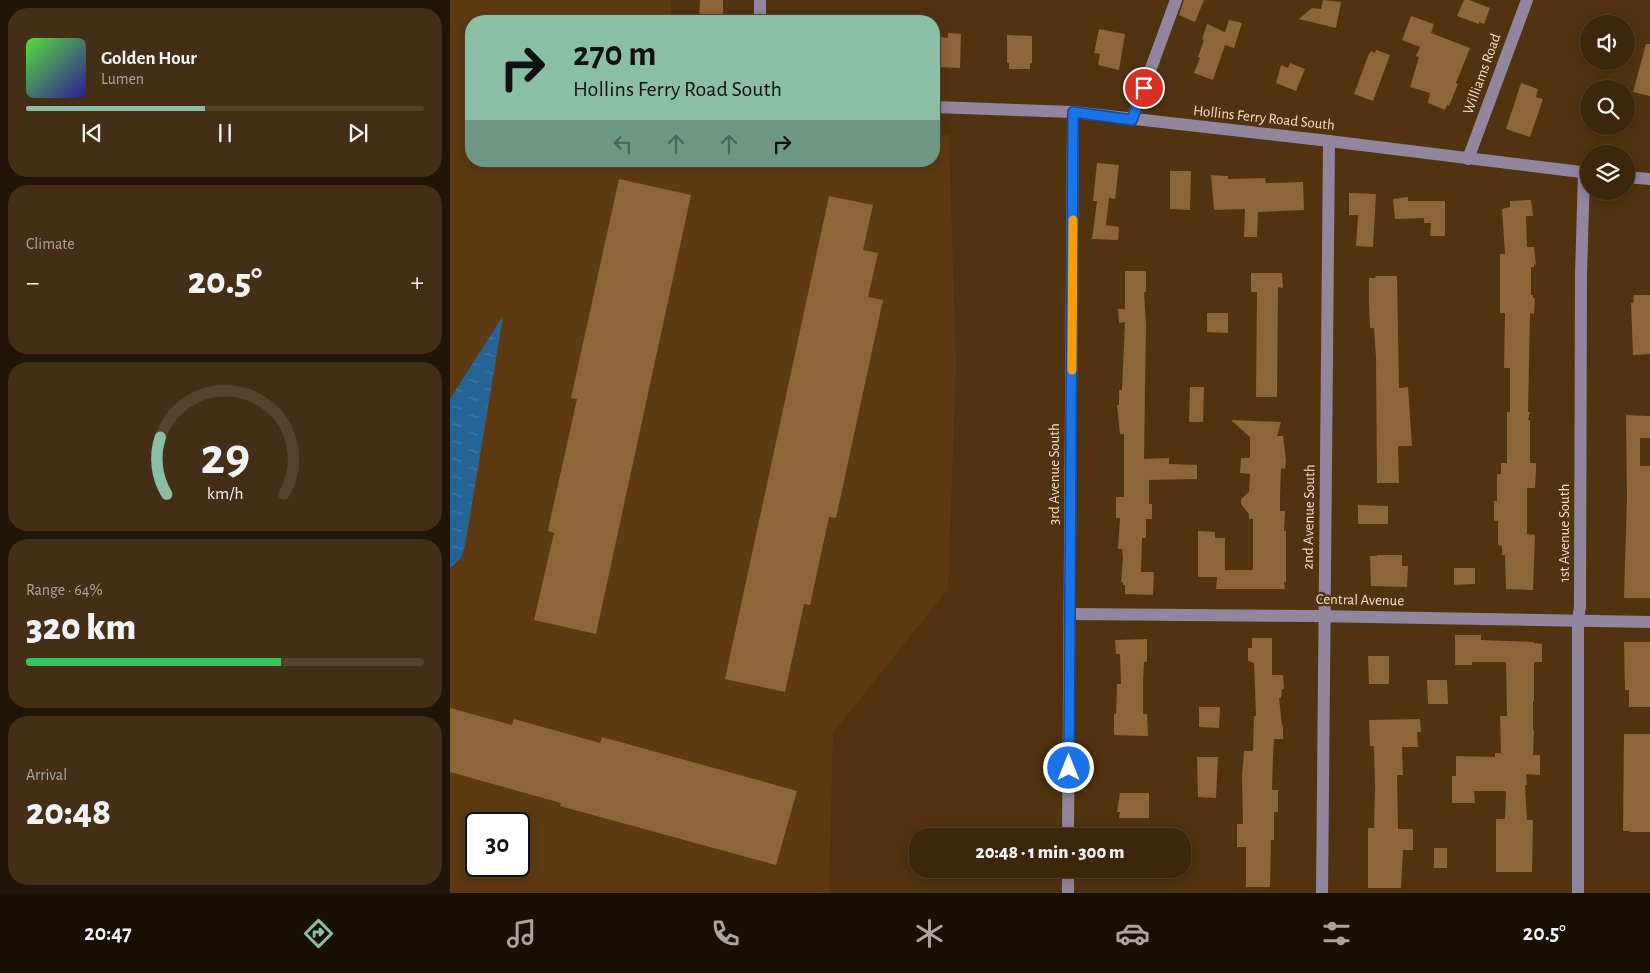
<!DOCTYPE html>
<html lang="en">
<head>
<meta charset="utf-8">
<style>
  :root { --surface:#3d260c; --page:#442e15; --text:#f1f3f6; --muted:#ada59d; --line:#56432d; --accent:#8abfa5 }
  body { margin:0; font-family:"Alegreya Sans",sans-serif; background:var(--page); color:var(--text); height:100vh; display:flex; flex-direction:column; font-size:19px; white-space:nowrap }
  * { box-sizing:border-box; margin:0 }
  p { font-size:16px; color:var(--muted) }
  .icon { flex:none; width:28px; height:28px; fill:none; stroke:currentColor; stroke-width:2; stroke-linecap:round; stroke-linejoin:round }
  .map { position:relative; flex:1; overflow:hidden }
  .details { display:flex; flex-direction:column; gap:8px; padding:8px; background:#221507; width:450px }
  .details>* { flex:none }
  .guide { position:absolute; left:15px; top:15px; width:475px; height:152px; border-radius:20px; box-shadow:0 2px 12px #0003,0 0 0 1px var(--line); background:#8abfa5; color:#111; overflow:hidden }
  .controls { position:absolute; left:1130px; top:15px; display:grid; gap:10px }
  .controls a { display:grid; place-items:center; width:55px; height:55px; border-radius:50%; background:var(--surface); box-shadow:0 2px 12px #0003,0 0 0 1px var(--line); font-size:25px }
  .speed { position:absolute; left:15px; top:812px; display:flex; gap:10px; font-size:25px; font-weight:700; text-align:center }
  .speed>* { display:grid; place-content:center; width:65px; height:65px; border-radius:50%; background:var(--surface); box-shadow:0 2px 12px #0003,0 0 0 1px var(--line); line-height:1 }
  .speed .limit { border:2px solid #111; border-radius:8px; background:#fff; color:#111 }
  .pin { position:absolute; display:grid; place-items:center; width:42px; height:42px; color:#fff; margin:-21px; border:2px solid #fff; border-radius:50%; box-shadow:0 1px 5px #0007 }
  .me { position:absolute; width:55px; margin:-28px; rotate:0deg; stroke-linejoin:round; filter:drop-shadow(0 0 4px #0008) }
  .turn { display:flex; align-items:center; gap:18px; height:105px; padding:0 25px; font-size:22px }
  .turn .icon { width:65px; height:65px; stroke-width:2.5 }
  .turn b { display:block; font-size:35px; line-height:42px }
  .lanes { display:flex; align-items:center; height:48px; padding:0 25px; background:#0003; justify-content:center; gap:25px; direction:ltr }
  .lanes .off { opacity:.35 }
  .big { font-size:38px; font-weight:800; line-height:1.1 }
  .details .card { flex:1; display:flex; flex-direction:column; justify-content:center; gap:8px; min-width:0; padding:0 18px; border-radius:20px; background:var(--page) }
  .details .dial { align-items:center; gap:0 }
  .dial svg { height:130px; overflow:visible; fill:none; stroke:var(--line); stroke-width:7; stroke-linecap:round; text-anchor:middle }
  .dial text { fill:var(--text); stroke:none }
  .song { display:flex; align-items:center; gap:15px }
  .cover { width:60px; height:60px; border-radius:8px; background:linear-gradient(135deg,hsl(110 70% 55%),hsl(250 70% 35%)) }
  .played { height:5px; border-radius:2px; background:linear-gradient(90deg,var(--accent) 45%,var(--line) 45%) }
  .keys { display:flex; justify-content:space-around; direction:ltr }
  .heat { display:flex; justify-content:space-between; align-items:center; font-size:28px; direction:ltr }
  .charge { height:8px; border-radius:4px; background:linear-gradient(90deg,#34c759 64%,var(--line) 0) }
  .trip { position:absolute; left:459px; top:828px; width:282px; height:50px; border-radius:20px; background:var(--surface); box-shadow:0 2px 12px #0003,0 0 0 1px var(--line); font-weight:800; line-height:50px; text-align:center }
  .dock { display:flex; height:80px; justify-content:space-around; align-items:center; background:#180f05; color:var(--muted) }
  .dock .icon { width:35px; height:35px }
  .dock .selected { color:var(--accent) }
  .dock b { font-size:22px; color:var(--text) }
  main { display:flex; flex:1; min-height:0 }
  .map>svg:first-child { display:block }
</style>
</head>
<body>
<main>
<section class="details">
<div class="card">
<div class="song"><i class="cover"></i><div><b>Golden Hour</b><p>Lumen</p></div></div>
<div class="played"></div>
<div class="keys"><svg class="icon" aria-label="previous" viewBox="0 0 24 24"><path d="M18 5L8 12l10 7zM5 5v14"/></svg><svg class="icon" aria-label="pause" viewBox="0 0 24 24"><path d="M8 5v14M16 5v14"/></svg><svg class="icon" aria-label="next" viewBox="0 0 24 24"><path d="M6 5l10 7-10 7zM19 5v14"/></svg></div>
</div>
<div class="card"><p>Climate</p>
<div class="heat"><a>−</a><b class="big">20.5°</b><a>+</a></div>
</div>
<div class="card dial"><svg viewBox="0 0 100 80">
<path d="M14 69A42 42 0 1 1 86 69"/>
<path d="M14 69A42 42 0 0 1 10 34" stroke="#8abfa5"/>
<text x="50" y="56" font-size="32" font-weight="700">29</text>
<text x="50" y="72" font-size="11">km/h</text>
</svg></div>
<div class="card"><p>Range · 64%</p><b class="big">320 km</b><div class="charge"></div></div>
<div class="card"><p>Arrival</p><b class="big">20:48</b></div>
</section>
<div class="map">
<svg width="1200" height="893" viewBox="0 0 1200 893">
  <defs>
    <pattern id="water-ripples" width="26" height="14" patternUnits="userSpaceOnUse" patternTransform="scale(1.25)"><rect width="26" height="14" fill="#266495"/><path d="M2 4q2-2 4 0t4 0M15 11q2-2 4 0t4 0" fill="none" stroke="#467aa2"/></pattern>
  </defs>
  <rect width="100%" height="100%" fill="#513310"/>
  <!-- built -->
  <path fill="#5d3a12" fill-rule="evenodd" d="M 0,0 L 221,0 L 221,21 L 21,21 L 21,161 L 484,161 L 484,135 L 499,135 L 506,365 L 498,589 L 383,733 L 379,893 L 0,893 ZM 26,824 L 69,824 L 69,866 L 26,866 Z"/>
  <!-- water -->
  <polygon fill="url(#water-ripples)" points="53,316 15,546 11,558 0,568 0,399"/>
  <!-- building -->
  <g fill="#8e6538">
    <polygon points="250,0 273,0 273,21 249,21"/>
    <polygon points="734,0 754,0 745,22 729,15"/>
    <polygon points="873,0 891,2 886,28 849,19 862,8 871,9"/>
    <polygon points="1014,0 1019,0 1040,8 1034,24 1029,22 1029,24 1007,16"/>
    <polygon points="961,16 984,24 981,33 1020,48 1006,83 1008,84 999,106 997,105 995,110 978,103 980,93 960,87 969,57 966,56 970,47 952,40"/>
    <polygon points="779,20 792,23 784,48 775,45 763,80 744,73 750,58 748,57 754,40 752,39 757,24 775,32"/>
    <polygon points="649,29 675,34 669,70 648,65 650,54 644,53"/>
    <polygon points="498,33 511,34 510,68 489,67 490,37 498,38"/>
    <polygon points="557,35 582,36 582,63 580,63 580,69 559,69 559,63 557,63"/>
    <polygon points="1196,44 1200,44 1200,96 1183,92"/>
    <polygon points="926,50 940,55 923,101 904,94 918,56 921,51 925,53"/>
    <polygon points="840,63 855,69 846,91 826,83 831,65 838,68"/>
    <polygon points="1071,83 1088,89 1086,97 1093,99 1080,137 1056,129"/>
    <polygon points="647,163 669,165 665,199 659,198 656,225 669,227 668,240 642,239 647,201 643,201"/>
    <polygon points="720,171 741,171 740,210 720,209"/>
    <polygon points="761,175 778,176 778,179 815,178 816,183 853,182 854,210 808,212 807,237 794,237 795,209 764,210"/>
    <polygon points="169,179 241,195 146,634 84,620 104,533 98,531 99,525 127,399 121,398"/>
    <polygon points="899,193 926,194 923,247 906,246 908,215 899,215"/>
    <polygon points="379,196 423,205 413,250 428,253 418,297 433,300 386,518 379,517 360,605 354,604 335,692 275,679"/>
    <polygon points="958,197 958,201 995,201 995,236 980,236 981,223 974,223 974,218 945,219 943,199"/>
    <polygon points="1081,200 1083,216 1076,216 1077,247 1084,247 1086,265 1084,264 1084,267 1081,267 1081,295 1083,295 1083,298 1085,298 1084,314 1080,313 1078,412 1080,412 1078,420 1080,420 1080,463 1086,463 1086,470 1085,488 1077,488 1077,534 1085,535 1083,590 1056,589 1055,555 1052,555 1052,546 1048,545 1048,521 1044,521 1044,501 1047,501 1047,474 1051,474 1051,463 1057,463 1057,412 1060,412 1060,368 1054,368 1055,313 1050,313 1050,254 1055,254 1052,209 1060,207 1060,201"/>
    <polygon points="675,271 696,271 696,292 694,292 696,325 694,459 719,458 719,464 747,465 747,479 699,480 699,504 702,504 702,519 696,519 696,538 692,538 691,572 704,572 703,595 675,594 675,585 673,585 673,582 671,582 673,557 672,549 668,549 670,518 666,518 666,497 674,497 674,434 670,434 667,405 669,405 669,390 672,390 675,322 669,323 668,309 675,309"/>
    <polygon points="801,273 832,273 833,288 828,287 827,397 806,397 807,292 801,292"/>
    <polygon points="926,276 947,276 949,388 958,387 962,446 948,446 949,483 927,483 926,357 924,328 920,328 919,306 919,278 925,278"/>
    <polygon points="1184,295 1200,295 1200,354 1183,355 1181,303 1183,303"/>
    <polygon points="757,313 778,313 778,333 757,332"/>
    <polygon points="740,387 754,387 753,422 739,422"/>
    <polygon points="1176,415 1200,416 1200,438 1190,438 1190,466 1200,466 1200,598 1174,598 1177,498"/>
    <polygon points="781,420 831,422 827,436 833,436 836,461 835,469 831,468 830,497 830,511 835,511 834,531 836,531 836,582 834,582 835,589 766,589 767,577 748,577 748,531 765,532 765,538 775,538 775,570 802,570 803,568 803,519 799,519 799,514 791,504 791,499 799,492 800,474 790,473 791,458 800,458 800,437"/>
    <polygon points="908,505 938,506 938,524 908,524"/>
    <polygon points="927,555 952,555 952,566 958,566 957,587 921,586 920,556 927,556"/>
    <polygon points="1004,568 1025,568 1025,584 1004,585"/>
    <polygon points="1005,635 1031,635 1031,640 1084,642 1084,643 1092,644 1092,662 1084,662 1084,701 1083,701 1083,730 1084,730 1083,755 1090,755 1090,775 1076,774 1077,785 1075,785 1077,820 1083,820 1082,872 1046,872 1046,819 1055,819 1056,791 1024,791 1025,803 1002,803 1002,776 1006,776 1006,756 1045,757 1045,753 1051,753 1050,716 1057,716 1056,662 1022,662 1022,665 1005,665"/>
    <polygon points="802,638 822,638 822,675 833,675 834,689 832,689 831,698 829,698 832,725 833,725 833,739 824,739 823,757 822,790 828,790 828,812 824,812 824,840 821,840 820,887 796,887 796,847 787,847 787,824 793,824 792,776 794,751 803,751 804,716 806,716 804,663 798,661 798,648 802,648"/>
    <polygon points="697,639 697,662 694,662 693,682 693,714 697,714 698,736 664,735 664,714 666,714 667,684 671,684 670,654 666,654 665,640"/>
    <polygon points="1174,642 1200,642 1200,707 1179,707 1179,690 1175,690"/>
    <polygon points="918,656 939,656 939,684 919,684"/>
    <polygon points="977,680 997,680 998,704 978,704"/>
    <polygon points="749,707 770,707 769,728 749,727"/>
    <polygon points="0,708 62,725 64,719 150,743 152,737 347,791 326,865 110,806 111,803 0,772"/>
    <polygon points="970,719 971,732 967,732 968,747 952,747 953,775 947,775 948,829 963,829 963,850 953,850 951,888 918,888 918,828 924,828 925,787 924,746 920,746 919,720"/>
    <polygon points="1174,734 1200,734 1200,832 1180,832 1179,831 1173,831"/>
    <polygon points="747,757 768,757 766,798 748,797"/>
    <polygon points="670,793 699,793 699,818 669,818 670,812 667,812"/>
    <rect x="984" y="848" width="13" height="20"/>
  </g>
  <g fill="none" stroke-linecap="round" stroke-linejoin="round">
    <!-- minor -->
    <g stroke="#91869d" stroke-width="12">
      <polyline points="310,21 310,0"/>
      <polyline points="484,107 623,112 879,141 1139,173"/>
      <polyline points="682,120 726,0"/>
      <polyline points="1018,159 1077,0"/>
      <polyline points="1176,177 1200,179"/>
      <polyline points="620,614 863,616 1200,622"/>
      <polyline points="618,836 623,112"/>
      <polyline points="618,893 618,869"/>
      <polyline points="872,893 879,141"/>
      <polyline points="1128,893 1128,620 1130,606 1131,274 1134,173"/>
    </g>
  </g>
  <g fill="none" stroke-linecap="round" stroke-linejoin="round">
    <defs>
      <polyline id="route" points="619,768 623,112 682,120 694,88"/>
    </defs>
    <!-- route casing -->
    <use href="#route" stroke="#114b97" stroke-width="12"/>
    <!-- route -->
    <use href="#route" stroke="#1a73e8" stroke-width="9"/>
    <!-- slow -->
    <polyline stroke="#f59e0b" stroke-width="9" points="622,370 623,220"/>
  </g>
  <g text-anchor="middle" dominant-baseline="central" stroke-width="5" stroke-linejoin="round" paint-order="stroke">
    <!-- street labels -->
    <g font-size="15" fill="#f6dec7" stroke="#513310">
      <text transform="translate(1032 74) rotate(-70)">Williams Road</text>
      <text transform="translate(814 118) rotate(6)">Hollins Ferry Road South</text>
      <text transform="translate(604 474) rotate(-90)">3rd Avenue South</text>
      <text transform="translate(859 517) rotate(-89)">2nd Avenue South</text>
      <text transform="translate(1114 533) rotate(-90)">1st Avenue South</text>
      <text transform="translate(910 600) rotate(1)">Central Avenue</text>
    </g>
  </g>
</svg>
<div class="controls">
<a><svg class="icon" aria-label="sound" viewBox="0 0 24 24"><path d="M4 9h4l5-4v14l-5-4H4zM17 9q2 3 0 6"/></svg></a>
<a><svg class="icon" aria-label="search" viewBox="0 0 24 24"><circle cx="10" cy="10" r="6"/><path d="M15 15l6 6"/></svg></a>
<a><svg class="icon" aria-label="layers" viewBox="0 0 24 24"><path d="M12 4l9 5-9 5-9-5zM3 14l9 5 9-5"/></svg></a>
</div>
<div class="speed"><div class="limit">30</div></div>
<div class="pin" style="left:694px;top:88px;background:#d93025"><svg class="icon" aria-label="arrive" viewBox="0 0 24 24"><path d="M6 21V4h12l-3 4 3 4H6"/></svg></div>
<svg class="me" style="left:619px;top:768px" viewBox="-20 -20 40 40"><circle r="17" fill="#1a73e8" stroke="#fff" stroke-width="3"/><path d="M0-11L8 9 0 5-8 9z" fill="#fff"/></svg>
<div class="trip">20:48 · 1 min · 300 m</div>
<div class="guide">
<div class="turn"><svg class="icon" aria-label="right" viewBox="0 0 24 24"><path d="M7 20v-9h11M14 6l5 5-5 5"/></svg><div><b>270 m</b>Hollins Ferry Road South</div></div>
<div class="lanes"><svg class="icon off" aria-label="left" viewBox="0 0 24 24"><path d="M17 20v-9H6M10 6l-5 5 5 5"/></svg><svg class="icon off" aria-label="ahead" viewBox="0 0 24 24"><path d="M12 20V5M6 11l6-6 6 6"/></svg><svg class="icon off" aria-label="ahead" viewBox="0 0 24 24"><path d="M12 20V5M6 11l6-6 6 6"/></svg><svg class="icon" aria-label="right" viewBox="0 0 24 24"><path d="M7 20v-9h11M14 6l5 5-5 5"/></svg></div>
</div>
</div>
</main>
<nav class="dock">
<b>20:47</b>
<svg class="icon selected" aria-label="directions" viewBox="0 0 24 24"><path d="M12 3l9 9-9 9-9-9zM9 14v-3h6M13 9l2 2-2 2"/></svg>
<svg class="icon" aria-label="music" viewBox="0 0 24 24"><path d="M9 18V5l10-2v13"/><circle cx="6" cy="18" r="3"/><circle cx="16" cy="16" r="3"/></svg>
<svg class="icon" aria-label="phone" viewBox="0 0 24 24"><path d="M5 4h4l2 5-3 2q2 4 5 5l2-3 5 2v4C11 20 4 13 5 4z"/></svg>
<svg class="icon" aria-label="climate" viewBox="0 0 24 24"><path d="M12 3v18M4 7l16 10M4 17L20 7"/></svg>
<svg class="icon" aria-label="car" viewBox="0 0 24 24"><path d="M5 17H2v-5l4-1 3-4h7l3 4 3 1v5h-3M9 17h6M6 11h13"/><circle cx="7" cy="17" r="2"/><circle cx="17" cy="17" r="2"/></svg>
<svg class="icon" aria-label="filters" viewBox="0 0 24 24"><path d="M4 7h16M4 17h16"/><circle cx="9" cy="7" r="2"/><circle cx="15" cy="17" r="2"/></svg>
<b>20.5°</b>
</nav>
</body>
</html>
